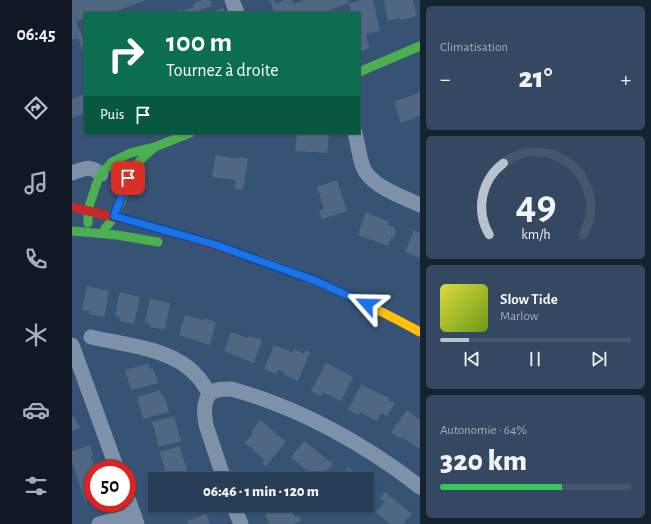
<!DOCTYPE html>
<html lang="fr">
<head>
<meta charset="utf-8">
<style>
  :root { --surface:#283e57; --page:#344961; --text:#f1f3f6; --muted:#a5aeba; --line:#44576d; --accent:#b9c2ce }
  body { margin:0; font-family:"Alegreya Sans",sans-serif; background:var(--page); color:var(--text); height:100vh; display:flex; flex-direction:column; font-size:15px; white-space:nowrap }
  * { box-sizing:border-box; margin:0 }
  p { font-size:13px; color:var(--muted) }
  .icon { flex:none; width:22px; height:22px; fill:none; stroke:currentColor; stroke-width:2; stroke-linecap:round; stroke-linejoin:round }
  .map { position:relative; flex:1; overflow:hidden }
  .side { display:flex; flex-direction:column; gap:6px; padding:6px; background:#162230; width:231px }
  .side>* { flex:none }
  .guide { position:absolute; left:12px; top:12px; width:276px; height:122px; border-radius:0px; box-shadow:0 1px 3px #0004,0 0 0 1px var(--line); background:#0b6e4f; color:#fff; overflow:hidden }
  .speed { position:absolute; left:12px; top:460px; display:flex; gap:8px; font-size:20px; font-weight:700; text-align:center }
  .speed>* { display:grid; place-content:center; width:52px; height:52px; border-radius:50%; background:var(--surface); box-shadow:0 1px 3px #0004,0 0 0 1px var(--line); line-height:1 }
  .speed .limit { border:6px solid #d22; background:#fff; color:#111 }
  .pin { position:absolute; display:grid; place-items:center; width:34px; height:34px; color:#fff; margin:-17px; border-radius:8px; box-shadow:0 2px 6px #0006 }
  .me { position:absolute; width:44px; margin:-22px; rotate:295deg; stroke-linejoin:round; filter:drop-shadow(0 0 3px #0008) }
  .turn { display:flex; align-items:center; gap:14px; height:84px; padding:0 16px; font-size:18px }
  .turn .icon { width:52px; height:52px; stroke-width:2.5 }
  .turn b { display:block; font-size:28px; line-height:34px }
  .then { display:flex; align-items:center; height:38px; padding:0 16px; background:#0003; gap:8px; font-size:15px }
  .big { font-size:30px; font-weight:800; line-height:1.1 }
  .side .card { flex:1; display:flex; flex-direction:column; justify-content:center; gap:6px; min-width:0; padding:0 14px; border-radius:6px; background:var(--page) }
  .side .dial { align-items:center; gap:0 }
  .dial svg { height:104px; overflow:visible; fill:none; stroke:var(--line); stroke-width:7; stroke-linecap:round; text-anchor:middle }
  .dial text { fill:var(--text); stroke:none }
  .song { display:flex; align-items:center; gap:12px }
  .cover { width:48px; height:48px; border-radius:6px; background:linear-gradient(135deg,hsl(60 70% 55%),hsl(80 70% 35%)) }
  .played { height:4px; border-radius:2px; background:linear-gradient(90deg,var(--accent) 15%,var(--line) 15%) }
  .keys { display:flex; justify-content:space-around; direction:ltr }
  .heat { display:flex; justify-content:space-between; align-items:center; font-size:22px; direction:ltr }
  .charge { height:6px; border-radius:3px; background:linear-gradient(90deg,#34c759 64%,var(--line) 0) }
  .trip { position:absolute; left:76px; top:472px; width:226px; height:40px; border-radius:0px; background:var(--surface); box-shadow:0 1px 3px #0004,0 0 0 1px var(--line); font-weight:800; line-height:40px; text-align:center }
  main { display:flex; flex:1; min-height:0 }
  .dock { display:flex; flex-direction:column; width:72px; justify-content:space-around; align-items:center; background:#101923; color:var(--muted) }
  .dock .icon { width:28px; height:28px }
  .dock .active { color:var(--accent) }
  .dock b { font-size:18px; color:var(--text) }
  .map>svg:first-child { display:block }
</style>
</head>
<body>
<main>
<nav class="dock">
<b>06:45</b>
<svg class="icon active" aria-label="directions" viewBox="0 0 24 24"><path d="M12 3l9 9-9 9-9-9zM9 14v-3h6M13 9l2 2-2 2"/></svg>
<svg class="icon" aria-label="music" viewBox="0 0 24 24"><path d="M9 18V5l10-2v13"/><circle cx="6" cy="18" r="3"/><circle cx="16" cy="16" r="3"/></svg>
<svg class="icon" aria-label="phone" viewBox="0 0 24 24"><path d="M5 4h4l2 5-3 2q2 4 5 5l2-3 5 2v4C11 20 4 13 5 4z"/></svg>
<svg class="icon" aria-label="climate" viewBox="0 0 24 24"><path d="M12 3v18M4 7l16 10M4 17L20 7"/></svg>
<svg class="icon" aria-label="car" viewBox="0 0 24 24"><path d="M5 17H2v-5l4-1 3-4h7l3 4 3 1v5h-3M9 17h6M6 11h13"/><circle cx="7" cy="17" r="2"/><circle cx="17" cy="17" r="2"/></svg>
<svg class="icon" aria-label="filters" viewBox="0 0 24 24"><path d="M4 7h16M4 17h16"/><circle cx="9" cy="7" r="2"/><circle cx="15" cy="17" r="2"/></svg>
</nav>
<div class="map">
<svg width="348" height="524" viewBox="0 0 348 524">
  <rect width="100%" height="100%" fill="#365274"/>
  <!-- building -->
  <g fill="#506783">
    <polygon points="0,0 74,0 39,13 36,13 35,10 28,13 13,13 13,18 4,22 13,43 13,52 11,52 6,38 0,40"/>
    <polygon points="130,0 138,0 140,6 120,13 101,13 101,12 109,9 111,11 122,7 121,4"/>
    <polygon points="198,0 202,0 204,4 213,0 220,0 222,4 232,0 276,0 277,3 250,13 199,13 202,12"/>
    <polygon points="290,0 301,0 308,31 294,34 297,48 289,51 287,44 287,13 279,13 277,3"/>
    <polygon points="314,0 341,0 345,16 329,20 328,18 316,21 312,1"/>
    <polygon points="151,8 153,13 136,13"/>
    <polygon points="348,92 348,116 329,123 322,102"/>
    <polygon points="13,94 13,113 0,118 0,99"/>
    <polygon points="225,133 257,133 255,153 223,151"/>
    <polygon points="144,155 167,159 167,157 176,158 171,190 162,188 164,180 140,177"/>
    <polygon points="265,180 275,211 250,219 247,210 252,209 245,187"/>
    <polygon points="294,212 317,222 316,225 323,228 322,230 324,231 322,238 320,237 316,246 286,235"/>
    <polygon points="342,230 348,233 348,258 333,252"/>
    <polygon points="15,286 37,291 32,317 17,314 18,311 10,310"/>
    <polygon points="48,292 68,297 62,324 47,321 48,317 43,316"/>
    <polygon points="78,299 98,303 93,330 78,327 79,324 73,322"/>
    <polygon points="113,315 130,320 131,318 144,322 138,345 107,335"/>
    <polygon points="159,332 176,338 176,336 190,340 182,363 152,351"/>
    <polygon points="202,345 220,352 222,349 232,354 234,350 238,352 226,381 211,374 212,372 206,370 204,374 192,369"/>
    <polygon points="254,363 281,377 269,401 251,392 248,396 239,391"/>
    <polygon points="76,364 78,369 81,368 86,383 59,390 53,370"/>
    <polygon points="289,385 317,398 316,400 323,403 315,416 309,413 305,421 288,412 286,415 276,410"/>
    <polygon points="88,390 91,398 93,397 97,412 71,419 65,397"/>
    <polygon points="335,410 348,420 348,449 330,437 329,439 319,432"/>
    <polygon points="0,414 2,418 3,417 8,428 0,431"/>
    <polygon points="102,416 109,441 87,447 80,422"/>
    <polygon points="188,420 214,442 194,466 190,463 193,460 173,443 181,433 179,432"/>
    <polygon points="232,441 261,464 247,479 242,479 233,472 234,470 219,457"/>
    <polygon points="18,445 21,455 19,456 23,469 21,469 21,499 13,502 0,462 0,451"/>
    <polygon points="107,446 118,478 93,479 91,471 93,470 88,452"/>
    <polygon points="276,467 290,479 266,479"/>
    <polygon points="295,482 301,487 295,495"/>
    <polygon points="313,492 340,514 331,524 317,524 317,523 304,512 313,502 307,498"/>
    <polygon points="187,505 215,505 217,510 220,509 223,518 227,516 229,521 221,524 197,524 193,512 190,513"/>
    <polygon points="134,514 138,524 116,524 115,521"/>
  </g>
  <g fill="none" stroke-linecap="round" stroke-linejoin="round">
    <!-- street -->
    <g stroke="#7d92a8" stroke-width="15">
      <polyline points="160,0 165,13"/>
      <path d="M 283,133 C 286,144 287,156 291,167 C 298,186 331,197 348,205"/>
      <path d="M 0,173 C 14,168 17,165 29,174"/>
      <path d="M 19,337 C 53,345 101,348 125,376 C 130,381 133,388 138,393 C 145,389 151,389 159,389 C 226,407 293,444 348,487"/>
      <polyline points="0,345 45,469"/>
      <path d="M 138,393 C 131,403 132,413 134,425 L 152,479"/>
      <polyline points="55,496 65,524"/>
      <polyline points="161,505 169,524"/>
      <polyline points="27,524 62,515"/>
    </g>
    <!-- fast -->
    <g stroke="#4caf50" stroke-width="9">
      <polyline points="287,72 348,46"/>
      <polyline points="16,223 16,210 24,185 29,174 40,162 58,153 83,147 118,133"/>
      <path d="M 33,228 C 50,212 51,186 63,167 C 68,159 76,153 83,147"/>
      <polyline points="0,231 45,235 86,242"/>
    </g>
    <!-- slow -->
    <path stroke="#ffc107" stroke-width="9" d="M 184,259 C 241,278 295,303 348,332"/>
    <!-- jam -->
    <polyline stroke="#c62828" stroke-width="9" points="0,207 71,224 184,259"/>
  </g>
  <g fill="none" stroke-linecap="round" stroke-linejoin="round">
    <defs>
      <polyline id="route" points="56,178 42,216 141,244 239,279 295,304"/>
    </defs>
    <!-- route casing -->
    <use href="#route" stroke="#114b97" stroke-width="10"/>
    <!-- route -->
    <use href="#route" stroke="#1a73e8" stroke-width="7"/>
  </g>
</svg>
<div class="speed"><div class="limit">50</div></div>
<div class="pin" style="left:56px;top:178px;background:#d93025"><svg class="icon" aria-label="arrive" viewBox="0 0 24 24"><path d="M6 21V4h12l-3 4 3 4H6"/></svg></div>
<svg class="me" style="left:295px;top:304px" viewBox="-20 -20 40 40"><path d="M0-17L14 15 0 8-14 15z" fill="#1a73e8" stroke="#fff" stroke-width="4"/></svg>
<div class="trip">06:46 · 1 min · 120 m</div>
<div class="guide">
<div class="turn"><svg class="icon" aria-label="right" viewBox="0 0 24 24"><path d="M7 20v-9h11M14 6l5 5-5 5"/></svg><div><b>100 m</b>Tournez à droite</div></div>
<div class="then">Puis<svg class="icon" aria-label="arrive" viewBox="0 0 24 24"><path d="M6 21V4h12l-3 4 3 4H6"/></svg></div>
</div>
</div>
<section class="side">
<div class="card"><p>Climatisation</p>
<div class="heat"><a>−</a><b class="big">21°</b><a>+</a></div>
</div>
<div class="card dial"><svg viewBox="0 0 100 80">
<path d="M14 69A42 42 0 1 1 86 69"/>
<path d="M14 69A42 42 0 0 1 25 14" stroke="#b9c2ce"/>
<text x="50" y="56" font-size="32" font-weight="700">49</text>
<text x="50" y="72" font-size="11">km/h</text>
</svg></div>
<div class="card">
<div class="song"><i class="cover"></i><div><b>Slow Tide</b><p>Marlow</p></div></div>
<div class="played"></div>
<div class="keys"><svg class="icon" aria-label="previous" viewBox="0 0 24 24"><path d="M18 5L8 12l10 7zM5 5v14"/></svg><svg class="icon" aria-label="pause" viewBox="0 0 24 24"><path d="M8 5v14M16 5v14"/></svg><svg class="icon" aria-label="next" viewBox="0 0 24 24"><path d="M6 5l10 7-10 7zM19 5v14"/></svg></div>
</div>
<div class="card"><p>Autonomie · 64%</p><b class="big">320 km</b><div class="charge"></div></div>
</section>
</main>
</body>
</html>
